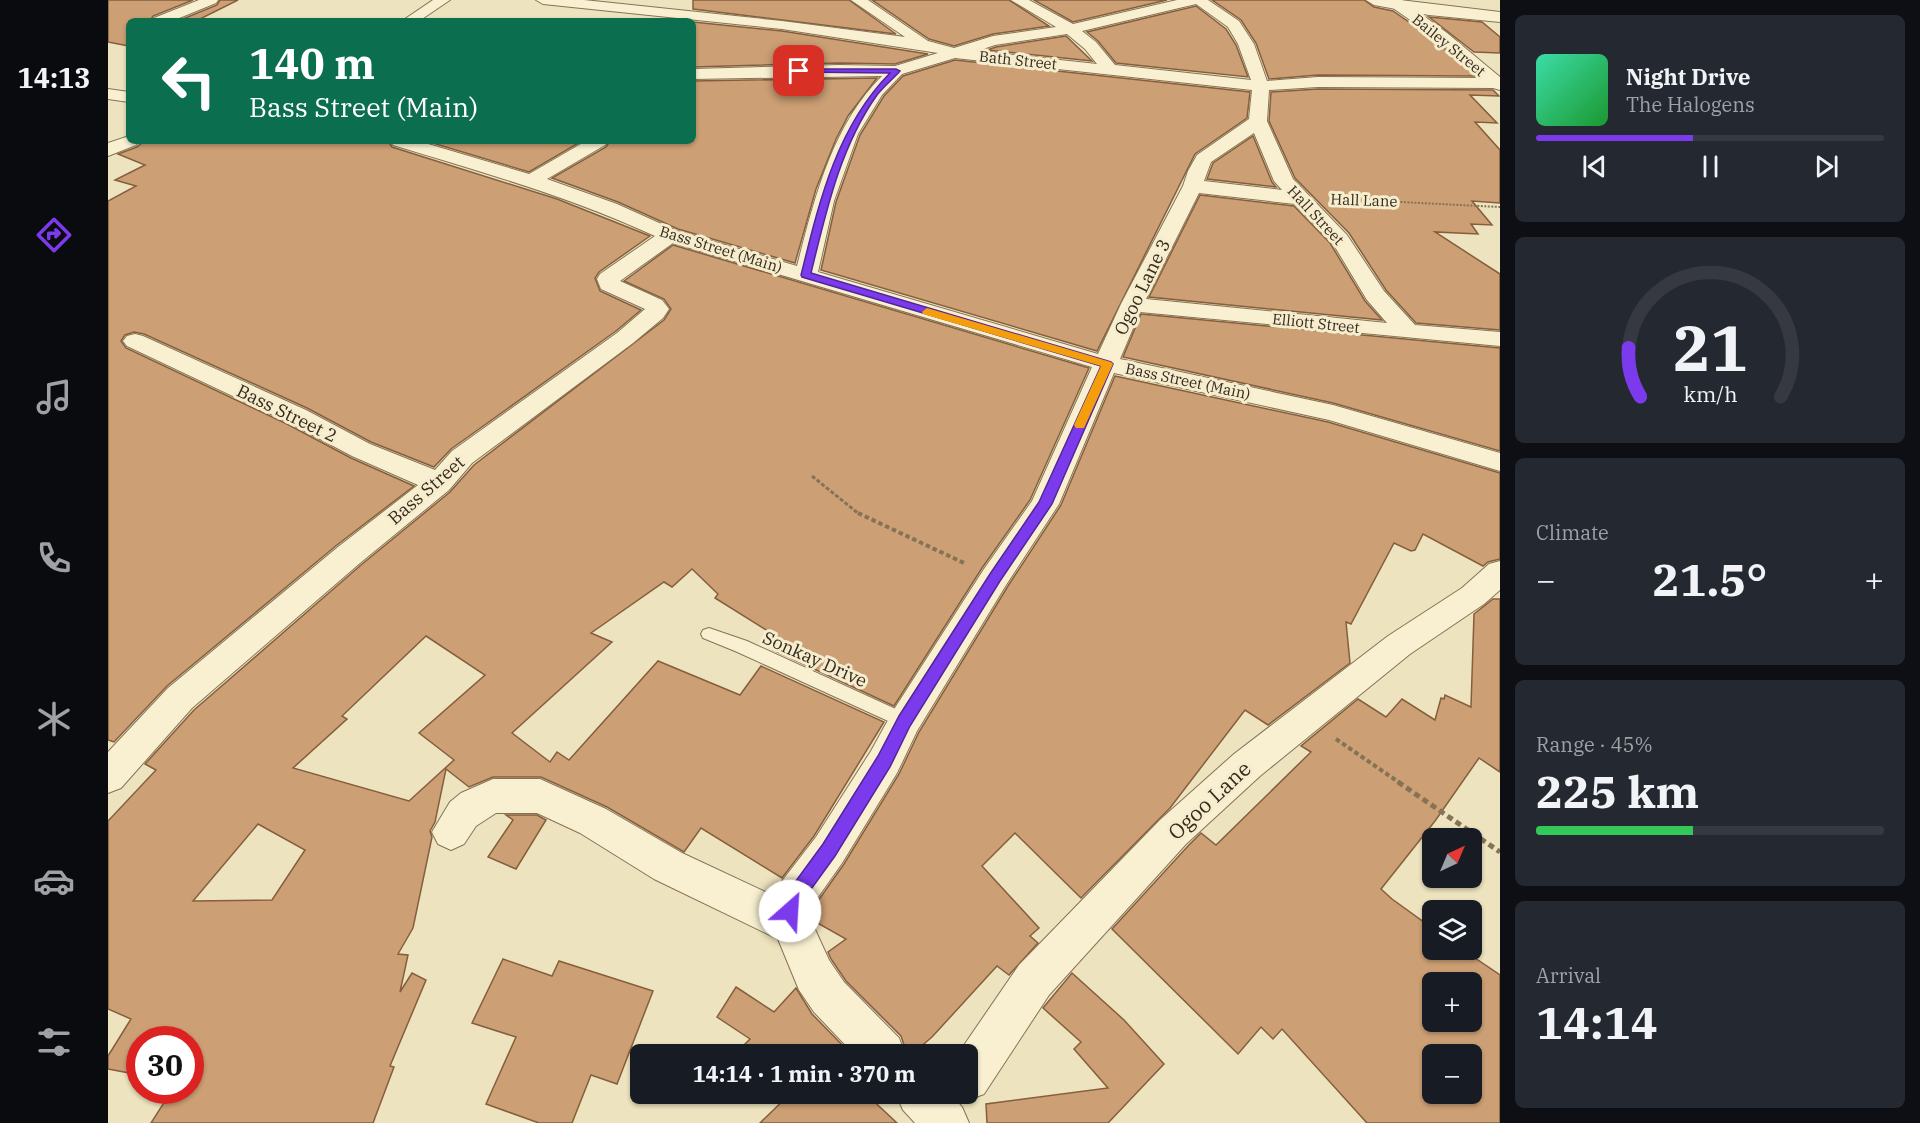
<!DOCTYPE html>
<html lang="en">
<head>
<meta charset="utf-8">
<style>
  :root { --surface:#171b24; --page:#242831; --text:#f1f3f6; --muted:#9ea1a6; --line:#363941; --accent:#7c3aed }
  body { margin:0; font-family:"IBM Plex Serif",serif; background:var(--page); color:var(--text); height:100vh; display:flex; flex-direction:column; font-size:22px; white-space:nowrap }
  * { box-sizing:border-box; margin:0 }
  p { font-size:20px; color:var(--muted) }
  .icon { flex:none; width:33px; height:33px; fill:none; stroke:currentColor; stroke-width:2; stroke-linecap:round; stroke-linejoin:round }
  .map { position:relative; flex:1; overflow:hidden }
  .panel { display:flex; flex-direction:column; gap:15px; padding:15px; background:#0d0f14; width:420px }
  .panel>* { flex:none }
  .guide { position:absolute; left:18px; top:18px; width:570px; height:126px; border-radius:9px; box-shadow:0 2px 4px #0004; background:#0b6e4f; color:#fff; overflow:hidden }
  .needle { width:39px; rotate:44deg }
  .controls { position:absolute; left:1314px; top:828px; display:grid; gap:12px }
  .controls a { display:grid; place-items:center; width:60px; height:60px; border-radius:9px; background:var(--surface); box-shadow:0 2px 4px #0004; font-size:30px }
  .speed { position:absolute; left:18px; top:1026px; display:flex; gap:12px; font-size:30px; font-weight:700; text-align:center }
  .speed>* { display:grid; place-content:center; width:78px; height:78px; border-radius:50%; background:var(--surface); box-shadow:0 2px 4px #0004; line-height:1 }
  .speed .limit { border:9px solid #d22; background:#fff; color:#111 }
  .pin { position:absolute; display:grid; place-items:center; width:51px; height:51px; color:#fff; margin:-26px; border-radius:12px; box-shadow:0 3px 9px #0006 }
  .me { position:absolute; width:66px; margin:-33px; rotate:26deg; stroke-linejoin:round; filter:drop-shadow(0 0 4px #0008) }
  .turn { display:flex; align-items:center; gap:21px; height:126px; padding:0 24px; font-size:27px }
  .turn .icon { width:78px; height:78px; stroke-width:2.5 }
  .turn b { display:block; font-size:42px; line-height:51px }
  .big { font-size:45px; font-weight:700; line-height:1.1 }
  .panel .card { flex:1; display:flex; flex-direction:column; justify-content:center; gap:9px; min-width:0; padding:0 21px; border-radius:9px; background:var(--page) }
  .panel .dial { align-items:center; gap:0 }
  .dial svg { height:156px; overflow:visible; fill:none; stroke:var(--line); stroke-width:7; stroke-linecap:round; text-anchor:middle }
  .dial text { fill:var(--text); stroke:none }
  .song { display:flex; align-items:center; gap:18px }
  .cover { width:72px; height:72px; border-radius:9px; background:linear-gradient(135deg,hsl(160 70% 55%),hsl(130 70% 35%)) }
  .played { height:6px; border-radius:3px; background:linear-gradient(90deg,var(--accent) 45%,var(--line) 45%) }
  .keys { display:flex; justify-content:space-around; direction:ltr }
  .heat { display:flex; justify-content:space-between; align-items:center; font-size:33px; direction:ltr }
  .charge { height:9px; border-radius:4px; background:linear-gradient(90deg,#34c759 45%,var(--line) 0) }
  .trip { position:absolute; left:522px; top:1044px; width:348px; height:60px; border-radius:9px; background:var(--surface); box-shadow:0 2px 4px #0004; font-weight:700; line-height:60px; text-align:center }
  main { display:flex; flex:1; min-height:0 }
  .tab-bar { display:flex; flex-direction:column; width:108px; justify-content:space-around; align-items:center; background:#090b0e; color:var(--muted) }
  .tab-bar .icon { width:42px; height:42px }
  .tab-bar .on { color:var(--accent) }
  .tab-bar b { font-size:27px; color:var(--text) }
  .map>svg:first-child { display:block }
</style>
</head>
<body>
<main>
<nav class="tab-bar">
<b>14:13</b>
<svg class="icon on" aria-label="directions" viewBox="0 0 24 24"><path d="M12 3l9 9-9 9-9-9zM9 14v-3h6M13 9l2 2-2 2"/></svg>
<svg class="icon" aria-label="music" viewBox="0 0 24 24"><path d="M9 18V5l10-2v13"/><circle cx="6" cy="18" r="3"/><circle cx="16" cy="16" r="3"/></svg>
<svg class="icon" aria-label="phone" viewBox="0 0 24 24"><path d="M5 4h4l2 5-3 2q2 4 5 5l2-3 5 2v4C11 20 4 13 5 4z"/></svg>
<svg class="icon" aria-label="climate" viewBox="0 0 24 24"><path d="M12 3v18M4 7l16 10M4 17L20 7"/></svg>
<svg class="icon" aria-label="car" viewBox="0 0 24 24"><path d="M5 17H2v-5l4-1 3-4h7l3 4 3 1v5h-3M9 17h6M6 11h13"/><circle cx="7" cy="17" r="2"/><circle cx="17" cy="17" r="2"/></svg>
<svg class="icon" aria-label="filters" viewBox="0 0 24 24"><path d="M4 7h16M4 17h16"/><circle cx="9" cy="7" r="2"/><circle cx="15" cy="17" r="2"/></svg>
</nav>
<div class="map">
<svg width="1392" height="1123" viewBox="0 0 1392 1123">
  <rect width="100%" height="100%" fill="#ede3be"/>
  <!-- building -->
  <g fill="#cc9f74" stroke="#855f3d" stroke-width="1.5" fill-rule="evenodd">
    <polygon points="0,0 85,0 45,16 42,21 21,21 21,46 0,42"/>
    <polygon points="112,0 130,0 88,21 70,21 109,5"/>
    <polygon points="585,0 741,0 788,34 585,9"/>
    <polygon points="764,0 901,0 941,26 885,34 846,46 821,39"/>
    <polygon points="926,0 1059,0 965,22"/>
    <polygon points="1104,0 1256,0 1266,7 1285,11 1328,41 1368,76 1210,75 1161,79 1148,43 1133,20"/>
    <polygon points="1088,6 1118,29 1128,45 1140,77 1008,63 990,41 979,32"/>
    <polygon points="1321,17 1374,22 1392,37 1392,53 1366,52"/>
    <polygon points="585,22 674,31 820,54 787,64 731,63 585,67"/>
    <polygon points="958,36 984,61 879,50 888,47"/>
    <polygon points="847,60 1142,92 1139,118 1087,154 989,351 713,270 728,202 752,135 776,96 795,76"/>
    <polygon points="769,78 740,116 728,139 708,189 687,263 570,229 510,202 444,178 498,147 502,141 585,141 585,81"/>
    <polygon points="1210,89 1385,90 1391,96 1362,95 1389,123 1367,122 1392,150 1392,203 1364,201 1384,225 1363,224 1370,234 1327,232 1392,274 1392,330 1308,323 1278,290 1241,233 1187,178 1161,121 1163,92"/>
    <polygon points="1145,136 1164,182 1168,187 1099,179 1105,163"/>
    <polygon points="36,141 280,141 284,147 449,199 542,236 491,272 487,278 492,291 533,310 508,331 343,449 326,467 263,442 199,408 36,334 26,332 17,335 13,341 18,348 179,424 243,458 306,486 229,545 59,686 6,742 0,740 0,201 28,186 7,180 37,165 10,154 29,147"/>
    <polygon points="318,141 474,141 421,172"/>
    <polygon points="1092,195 1186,206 1222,243 1257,301 1274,320 1041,297"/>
    <path d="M 565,245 L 981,368 L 922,500 L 874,568 L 786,706 L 665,650 L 667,647 L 662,645 L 668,636 L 607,598 L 610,594 L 584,569 L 564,587 L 556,582 L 483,633 L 504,642 L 404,733 L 442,762 L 449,752 L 461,760 L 550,661 L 632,695 L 653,666 L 776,722 L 706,836 L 674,878 L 593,828 L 576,852 L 499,807 L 433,777 L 385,777 L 361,787 L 338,769 L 327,822 L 322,831 L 324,837 L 305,928 L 290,954 L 300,955 L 292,992 L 304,973 L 318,980 L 282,1066 L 286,1067 L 265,1123 L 43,1123 L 64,1090 L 82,1090 L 82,1040 L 32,1040 L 32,1075 L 0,1069 L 0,1056 L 23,1019 L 0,1009 L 0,821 L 48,770 L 37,764 L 86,710 L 253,565 L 342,492 L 366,465 L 556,320 L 563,309 L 556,299 L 516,281 ZM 318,636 L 377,675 L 311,733 L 346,760 L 301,801 L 185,768 L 239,719 L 234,716 ZM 150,824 L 197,850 L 164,900 L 85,901 Z"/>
    <polygon points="1033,314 1392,348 1392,451 1225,403 1015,357"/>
    <polygon points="1007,376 1220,422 1392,473 1392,559 1380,562 1375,566 1315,534 1307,550 1303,551 1286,543 1243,624 1238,622 1242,663 1160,725 1137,710 1062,808 973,898 907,833 874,866 931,928 922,936 930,943 901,975 889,966 824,1037 804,1054 799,1054 793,1036 738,981 723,959 720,952 738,939 706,921 705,908 736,864 791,774 811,732 900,586 953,505"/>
    <path d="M 1385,599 L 1392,599 L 1392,772 L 1371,758 L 1327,821 L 1273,889 L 1284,899 L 1324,928 L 1324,950 L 1355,950 L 1392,975 L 1392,1123 L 1259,1123 L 1174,1029 L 1165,1039 L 1153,1027 L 1130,1054 L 1004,929 L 1080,846 L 1093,833 L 1108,845 L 1203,752 L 1193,746 L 1250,699 L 1278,717 L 1294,699 L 1327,720 L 1333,698 L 1336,699 L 1337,695 L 1363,707 L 1366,614 ZM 1324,982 L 1364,982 L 1364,1022 L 1324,1022 ZM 1324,1054 L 1364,1054 L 1364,1094 L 1324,1094 Z"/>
    <polygon points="398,815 429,815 438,820 408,869 380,857 405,820"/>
    <polygon points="395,959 444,976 451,961 545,991 509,1084 483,1075 464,1123 431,1123 378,1104 408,1037 364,1023"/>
    <polygon points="964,973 1016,1020 1056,1064 1000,1123 879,1123 878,1104 1000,1088 966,1049 973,1042 935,1008"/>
    <polygon points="628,987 666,1012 688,988 704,1014 743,1054 645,1054 636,1045 642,1039 609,1017"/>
    <polygon points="682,1094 758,1094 789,1123 652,1123"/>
  </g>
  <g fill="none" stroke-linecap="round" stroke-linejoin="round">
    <defs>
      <polygon id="service" points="601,628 639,641 803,716 806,721 803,726 797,728 791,726 627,651 595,638 593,634 595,630"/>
      <g id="minor">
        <polygon points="91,0 110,0 108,3 64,21 44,21 46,18"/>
        <polygon points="325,0 342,0 311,21 294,21"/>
        <path d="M 428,0 L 476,0 L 674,21 L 797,37 L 743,0 L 760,0 L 820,41 L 846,48 L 885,36 L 948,27 L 903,0 L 921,0 L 965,24 L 1069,0 L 1100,0 L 1131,21 L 1146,44 L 1159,81 L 1210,77 L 1374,78 L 1329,39 L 1285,8 L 1280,0 L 1294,0 L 1339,33 L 1392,77 L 1392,90 L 1385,88 L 1210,87 L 1161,90 L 1159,121 L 1185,179 L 1239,235 L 1276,291 L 1307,325 L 1392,332 L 1392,346 L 1032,312 L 1012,359 L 1225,405 L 1392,453 L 1392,471 L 1221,420 L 1006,373 L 951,504 L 898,585 L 809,731 L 789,773 L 734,863 L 703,907 L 704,923 L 721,960 L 736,982 L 791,1038 L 797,1054 L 746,1054 L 706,1012 L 691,990 L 670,939 L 546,879 L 472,833 L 429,813 L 388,813 L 368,826 L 356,844 L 343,850 L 330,844 L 324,832 L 342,802 L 353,793 L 385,779 L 432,779 L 498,809 L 574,853 L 666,896 L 671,885 L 708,837 L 763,751 L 785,711 L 876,569 L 924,501 L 984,367 L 565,243 L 512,281 L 554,300 L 561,309 L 555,318 L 525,343 L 364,463 L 341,490 L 252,563 L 84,708 L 13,788 L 0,793 L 0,752 L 60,688 L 230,547 L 310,485 L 244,456 L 180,422 L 19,346 L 15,341 L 19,336 L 27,334 L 35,336 L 198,410 L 262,444 L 327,470 L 344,451 L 509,333 L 537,309 L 493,289 L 489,279 L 492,274 L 547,236 C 462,197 374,172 285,145 L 282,141 L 310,141 L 421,174 L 478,141 L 500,141 L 497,145 L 439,179 L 509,204 L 569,231 L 689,266 C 706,200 724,125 774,76 L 585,79 L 585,69 L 731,65 L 787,66 L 830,53 L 674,29 L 435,4 ZM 1088,4 L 1120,27 L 1130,44 L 1143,80 L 1007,65 L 988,42 L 974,31 ZM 959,34 L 977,49 L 989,64 L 869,51 L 887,45 ZM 847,58 L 1144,90 L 1141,119 L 1089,155 L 1080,171 L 1075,186 L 1013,304 L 990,354 L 710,272 L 726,201 L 750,134 L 774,95 L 794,74 ZM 1146,133 L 1166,181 L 1174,190 L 1096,181 L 1103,162 ZM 1091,193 L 1187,204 L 1224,242 L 1259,300 L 1279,323 L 1038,299 Z"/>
        <polygon points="0,89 21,92 21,102 0,99"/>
        <polygon points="21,136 21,141 31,141 28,145 0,156 0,143"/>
        <polygon points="1392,561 1392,590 1376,604 1302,654 1152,776 1078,844 941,995 876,1094 860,1100 844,1094 860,1094 860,1054 850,1054 911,965 1052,820 1126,754 1280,636 1354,588 1381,564"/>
        <polygon points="788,1094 842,1094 854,1107 861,1123 807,1123 795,1110"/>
      </g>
      <polygon id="tertiary" points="1258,0 1292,0 1392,12 1392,22 1321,15 1266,5"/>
    </defs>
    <!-- service casing -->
    <use href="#service" stroke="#867357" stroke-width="2"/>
    <!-- minor casing -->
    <use href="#minor" stroke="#867357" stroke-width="2"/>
    <!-- tertiary casing -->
    <use href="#tertiary" stroke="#867357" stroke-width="2"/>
    <!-- path-far3 -->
    <polyline stroke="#867357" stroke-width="2" stroke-dasharray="2 1.5" stroke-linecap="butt" points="1233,199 1392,207"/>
    <!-- path-far2 -->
    <polyline stroke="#867357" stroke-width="3" stroke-dasharray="4 2" stroke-linecap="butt" points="704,476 751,514"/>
    <!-- path-far1 -->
    <g stroke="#867357" stroke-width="4" stroke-dasharray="4.5 3" stroke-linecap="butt">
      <polyline points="750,513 856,563"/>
      <polyline points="1228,739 1292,783"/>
    </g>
    <!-- path -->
    <polyline stroke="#867357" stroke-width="5" stroke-dasharray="6 4" stroke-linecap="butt" points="1290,782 1392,852"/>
    <!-- service -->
    <use href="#service" fill="#f9f0d1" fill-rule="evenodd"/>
    <!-- minor -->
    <use href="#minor" fill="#f9f0d1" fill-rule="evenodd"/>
    <!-- tertiary -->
    <use href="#tertiary" fill="#f9f0d1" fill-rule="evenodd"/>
  </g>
  <!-- route -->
  <path fill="#7c3aed" stroke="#51269a" stroke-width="1.5" d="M 691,69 L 788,69 L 792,71 C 785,79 776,86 769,95 C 732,147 718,212 703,273 L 1003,362 L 1005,364 L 944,504 L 892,581 L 802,726 L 782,767 L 727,856 L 693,903 L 689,918 L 682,920 L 676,918 L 673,911 L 679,893 L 715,844 L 770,756 L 791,716 L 882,574 L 931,502 L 993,366 L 694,277 L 693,275 C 711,203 728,128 782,73 L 689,72 Z"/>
  <!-- slow -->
  <polygon fill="#f59e0b" points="819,308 1003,362 1005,364 976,428 968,428 966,425 993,366 815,314 814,312"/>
  <g text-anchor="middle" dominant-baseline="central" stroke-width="6" stroke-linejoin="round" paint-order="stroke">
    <!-- far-street labels -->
    <g font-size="15" fill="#352a1c" stroke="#f5edce">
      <text transform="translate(1341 45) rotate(39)">Bailey Street</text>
      <text transform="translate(910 60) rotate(6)">Bath Street</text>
      <text transform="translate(1256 200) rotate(2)">Hall Lane</text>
      <text transform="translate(1208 215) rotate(47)">Hall Street</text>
      <text transform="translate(613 249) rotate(17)">Bass Street (Main)</text>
      <text transform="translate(1208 323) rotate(6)">Elliott Street</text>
      <text transform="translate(1080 381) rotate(12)">Bass Street (Main)</text>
    </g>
    <!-- street labels -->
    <g font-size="18" fill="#352a1c" stroke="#f5edce">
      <text transform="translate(1034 287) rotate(-64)">Ogoo Lane 3</text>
      <text transform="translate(179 413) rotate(26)">Bass Street 2</text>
      <text transform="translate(318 490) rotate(-41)">Bass Street</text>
      <text transform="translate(707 659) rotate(24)">Sonkay Drive</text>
    </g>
    <!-- near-street labels -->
    <g font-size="21" fill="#352a1c" stroke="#f5edce">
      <text transform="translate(1101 800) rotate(-43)">Ogoo Lane</text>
    </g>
  </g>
</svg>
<div class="controls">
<a><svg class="needle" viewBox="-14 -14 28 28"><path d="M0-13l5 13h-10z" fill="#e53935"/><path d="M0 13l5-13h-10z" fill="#9ea1a6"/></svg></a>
<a><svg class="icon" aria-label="layers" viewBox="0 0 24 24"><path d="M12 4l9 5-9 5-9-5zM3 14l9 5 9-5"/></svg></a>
<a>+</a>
<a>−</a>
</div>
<div class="speed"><div class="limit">30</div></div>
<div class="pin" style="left:691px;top:71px;background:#d93025"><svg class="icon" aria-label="arrive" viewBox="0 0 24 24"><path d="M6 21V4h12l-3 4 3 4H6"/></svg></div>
<svg class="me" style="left:682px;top:911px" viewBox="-20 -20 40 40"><circle r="19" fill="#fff"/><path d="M0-13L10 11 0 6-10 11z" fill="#7c3aed"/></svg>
<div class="trip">14:14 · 1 min · 370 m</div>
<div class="guide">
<div class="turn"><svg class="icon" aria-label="left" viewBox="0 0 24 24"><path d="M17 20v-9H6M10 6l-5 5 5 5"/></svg><div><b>140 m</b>Bass Street (Main)</div></div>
</div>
</div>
<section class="panel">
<div class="card">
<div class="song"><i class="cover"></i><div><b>Night Drive</b><p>The Halogens</p></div></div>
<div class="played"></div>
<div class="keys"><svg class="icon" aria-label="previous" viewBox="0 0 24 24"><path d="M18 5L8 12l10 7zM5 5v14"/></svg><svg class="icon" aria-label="pause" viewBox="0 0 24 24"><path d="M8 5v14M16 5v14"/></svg><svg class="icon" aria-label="next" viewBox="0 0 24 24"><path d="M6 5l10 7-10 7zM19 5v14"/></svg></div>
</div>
<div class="card dial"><svg viewBox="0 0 100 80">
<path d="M14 69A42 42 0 1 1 86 69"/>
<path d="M14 69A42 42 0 0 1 8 44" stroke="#7c3aed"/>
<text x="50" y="56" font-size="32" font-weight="700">21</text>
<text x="50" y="72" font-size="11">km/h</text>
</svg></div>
<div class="card"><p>Climate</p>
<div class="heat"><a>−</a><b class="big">21.5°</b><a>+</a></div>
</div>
<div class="card"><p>Range · 45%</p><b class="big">225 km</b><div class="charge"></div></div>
<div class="card"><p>Arrival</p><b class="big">14:14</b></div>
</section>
</main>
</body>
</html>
